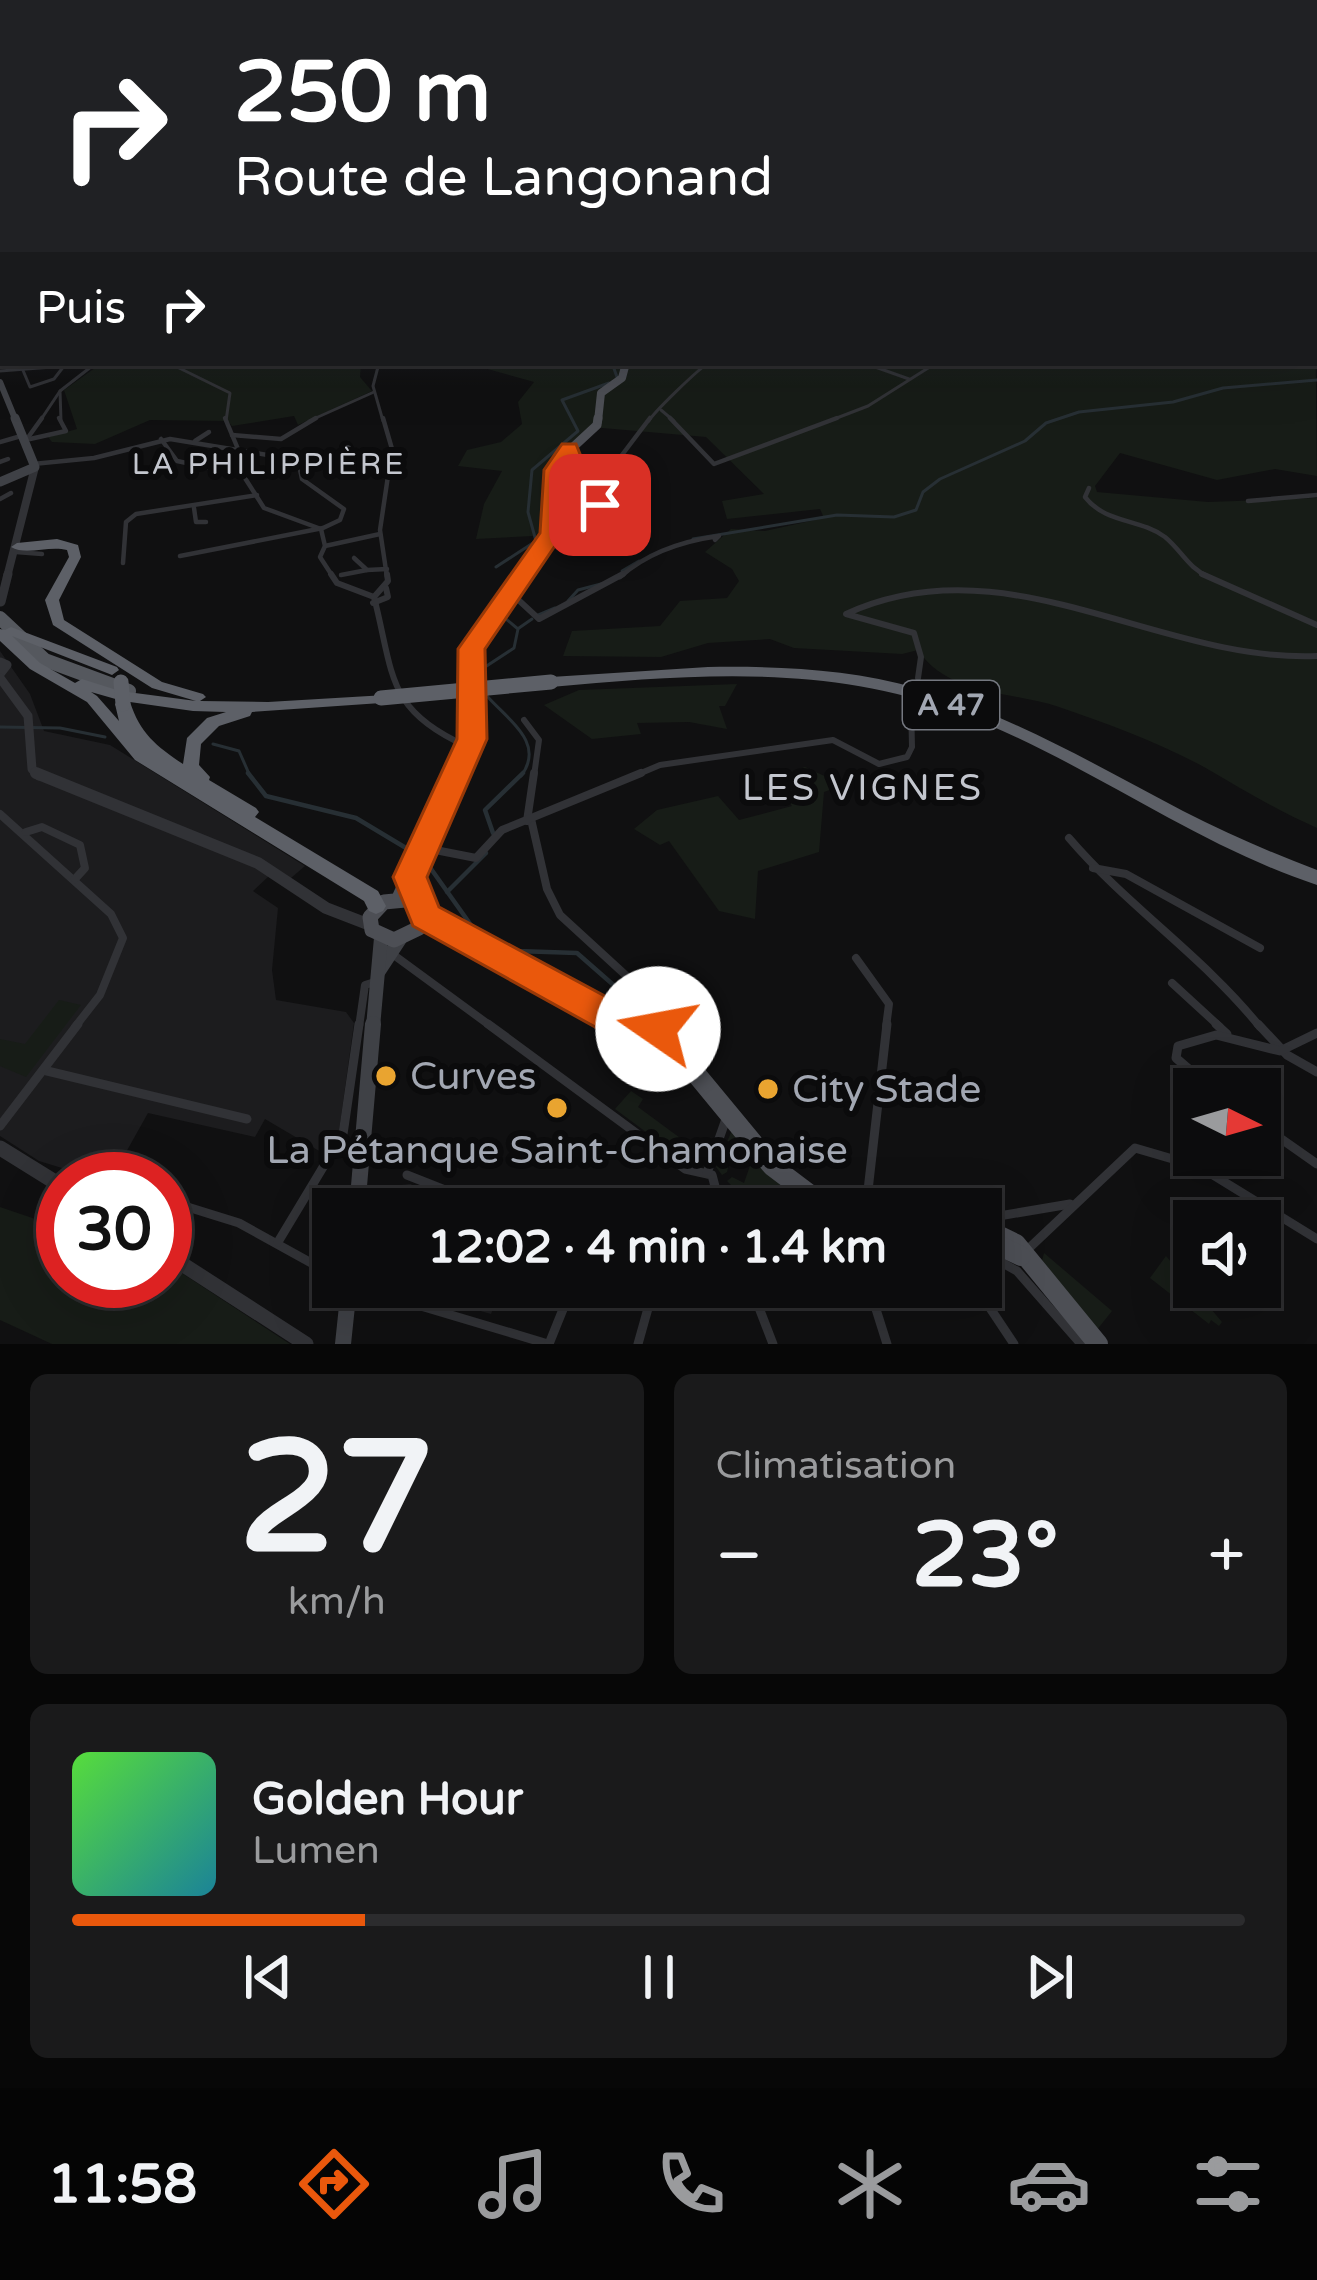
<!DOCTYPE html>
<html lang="fr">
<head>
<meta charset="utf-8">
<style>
  :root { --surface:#0c0c0d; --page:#1a1a1b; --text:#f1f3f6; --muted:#9a9b9d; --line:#2c2c2e; --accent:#ea580c }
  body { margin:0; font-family:"Varela Round",sans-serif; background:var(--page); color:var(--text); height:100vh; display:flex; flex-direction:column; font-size:45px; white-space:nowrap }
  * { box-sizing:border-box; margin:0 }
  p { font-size:39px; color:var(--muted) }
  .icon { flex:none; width:66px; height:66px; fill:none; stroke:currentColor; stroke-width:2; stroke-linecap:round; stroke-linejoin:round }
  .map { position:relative; height:1344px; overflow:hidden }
  .panel { display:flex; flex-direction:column; gap:30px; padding:30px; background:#070707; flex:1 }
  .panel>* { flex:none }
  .guide { position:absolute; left:0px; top:0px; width:1317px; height:366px; box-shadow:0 12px 48px #0002,0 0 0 3px var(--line); background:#202124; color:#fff; overflow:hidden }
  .needle { width:78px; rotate:95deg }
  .controls { position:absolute; left:1173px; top:1068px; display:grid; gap:24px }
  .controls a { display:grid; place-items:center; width:108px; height:108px; border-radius:0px; background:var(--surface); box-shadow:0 12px 48px #0002,0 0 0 3px var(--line); font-size:60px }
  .speed { position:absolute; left:36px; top:1152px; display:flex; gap:24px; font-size:60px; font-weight:700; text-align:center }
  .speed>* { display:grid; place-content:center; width:156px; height:156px; border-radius:50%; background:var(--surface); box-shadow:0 12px 48px #0002,0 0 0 3px var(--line); line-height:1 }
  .speed .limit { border:18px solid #d22; background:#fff; color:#111 }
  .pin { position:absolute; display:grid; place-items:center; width:102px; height:102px; color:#fff; margin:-51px; border-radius:24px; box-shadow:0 6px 18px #0006 }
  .me { position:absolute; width:132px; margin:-66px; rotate:282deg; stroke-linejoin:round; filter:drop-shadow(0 0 9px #0008) }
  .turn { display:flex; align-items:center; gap:42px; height:252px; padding:0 36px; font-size:54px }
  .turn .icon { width:156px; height:156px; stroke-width:2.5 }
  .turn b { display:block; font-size:84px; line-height:102px }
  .then { display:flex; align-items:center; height:114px; padding:0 36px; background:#0003; gap:24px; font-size:45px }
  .big { font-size:90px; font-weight:700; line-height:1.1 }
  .panel .tile { flex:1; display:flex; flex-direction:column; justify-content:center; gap:18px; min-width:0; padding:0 42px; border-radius:18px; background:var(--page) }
  .panel .dial { align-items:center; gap:0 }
  .dial b { font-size:156px; line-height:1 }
  .song { display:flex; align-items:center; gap:36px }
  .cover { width:144px; height:144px; border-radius:18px; background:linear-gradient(135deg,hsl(110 70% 55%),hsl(190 70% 35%)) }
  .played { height:12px; border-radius:6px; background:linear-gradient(90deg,var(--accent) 25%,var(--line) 25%) }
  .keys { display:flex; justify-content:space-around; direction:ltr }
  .heat { display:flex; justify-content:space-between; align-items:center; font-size:66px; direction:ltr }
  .panel .tiles { flex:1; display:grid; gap:30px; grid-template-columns:1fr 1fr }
  .tile:last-child { grid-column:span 2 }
  .trip { position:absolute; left:312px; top:1188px; width:690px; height:120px; border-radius:0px; background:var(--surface); box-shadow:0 12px 48px #0002,0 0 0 3px var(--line); font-weight:700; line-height:120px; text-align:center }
  .tabs { display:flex; height:192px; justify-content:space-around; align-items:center; background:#050505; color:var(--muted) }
  .tabs .icon { width:84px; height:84px }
  .tabs .active { color:var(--accent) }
  .tabs b { font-size:54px; color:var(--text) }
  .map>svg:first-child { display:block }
</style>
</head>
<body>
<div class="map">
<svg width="1317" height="1344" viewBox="0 0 1317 1344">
  <rect width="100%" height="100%" fill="#101011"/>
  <!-- built -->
  <g fill="#1c1c1e">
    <polygon points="0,651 30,694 44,731 110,745 305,866 284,884 269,876 253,891 278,908 272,970 276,1000 346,1012 354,1023 339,1131 326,1155 265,1119 255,1137 148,1113 111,1179 98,1179 39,1161 0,1136"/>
    <polygon points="411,1184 416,1191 426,1189 472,1209 367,1209 390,1202 391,1186"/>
    <polygon points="397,1287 501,1287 491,1314"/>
  </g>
  <!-- green -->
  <g fill="#171c17">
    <path d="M 1314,199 L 1317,476 L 1275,469 L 1217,480 L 1120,453 L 1095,486 L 1097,492 L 1208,502 L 1317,498 L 1317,828 C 1276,810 1242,789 1204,767 C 1160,743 1106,723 1059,707 C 1012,691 948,696 918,650 L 902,654 L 794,648 L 770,639 L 708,643 L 661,657 L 563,656 L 572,631 L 660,626 L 680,601 L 727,598 L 739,581 L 732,569 L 705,552 L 731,529 L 765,531 L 824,518 L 820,509 L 727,519 L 722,501 L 764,494 L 706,437 L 591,427 L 562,456 L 563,493 L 556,528 L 533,536 L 476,539 L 484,504 L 502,471 L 458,466 L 467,450 L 501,442 L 522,424 L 518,402 L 534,382 L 466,363 L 1314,363 Z"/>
    <polygon points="102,363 361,363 360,377 372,391 298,425 294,416 232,426 228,421 150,420 95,444 52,442 48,437 77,429 64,390"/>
    <polygon points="737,684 725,706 719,706 727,729 689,722 637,723 641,734 592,739 544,705 579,690"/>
    <polygon points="805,767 844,785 824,792 819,852 758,871 755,919 719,911 669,841 660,845 634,829 657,810 718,796 739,820 792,806 770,779"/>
    <polygon points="59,1000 81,1005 26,1077 0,1066 0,1039 25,1044"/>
    <polygon points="631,1091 643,1099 638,1107 687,1143 677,1155 615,1109"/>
    <path d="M 733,1128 L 816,1209 C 788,1209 746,1203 727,1181 L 732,1177 L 744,1183 L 752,1160 L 733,1147 L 727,1172 L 722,1175 L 716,1167 Z"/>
    <polygon points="0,1207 59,1227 63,1223 63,1281 165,1281 165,1262 290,1344 52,1344 0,1320"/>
    <polygon points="1044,1253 1112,1311 1096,1331 1041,1265"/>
    <polygon points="1166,1256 1222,1322 1219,1326 1211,1320 1209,1324 1150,1278"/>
  </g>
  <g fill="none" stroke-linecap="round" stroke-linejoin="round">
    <!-- stream-far1 -->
    <g stroke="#272f34" stroke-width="3">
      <polyline points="612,363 617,377"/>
      <polyline points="693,539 837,515 894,517 916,510 923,492 940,479 1025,441 1046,423 1079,412 1173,402 1223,388 1317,380"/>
      <polyline points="496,567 536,541 528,512 532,470 578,431 562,400 609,383"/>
      <polyline points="622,571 639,561"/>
      <polyline points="568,601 578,590 601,584"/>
      <polyline points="536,616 555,608"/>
      <polyline points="519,628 532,619"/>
      <polyline points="482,669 514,648 518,629 500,614"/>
      <path d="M 487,696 C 508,720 546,743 521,776"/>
      <polyline points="0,727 60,728 105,737"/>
      <polyline points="213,744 239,751 250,776"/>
    </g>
    <!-- stream -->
    <g stroke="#272f34" stroke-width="4.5">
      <polyline points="248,773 266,796 356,818 411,851"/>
      <polyline points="493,833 485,810 523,773"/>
      <polyline points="424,859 473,928 517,951 577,953 626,996 647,1024"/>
      <polyline points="447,892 486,853"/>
    </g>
    <!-- minor-far4 -->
    <g stroke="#313236" stroke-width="3">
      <polyline points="169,363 230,393 226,421"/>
      <polyline points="379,363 373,386 383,421"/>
      <polyline points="864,363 909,379"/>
      <polyline points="22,368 30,387 54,379 64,366"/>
      <polyline points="0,371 92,364"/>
      <polyline points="60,391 61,421"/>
      <polyline points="661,410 674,421"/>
      <polyline points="40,421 60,391 96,363"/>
      <polyline points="309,421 374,392"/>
      <path d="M 649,421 C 652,414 700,367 709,363"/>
      <polyline points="829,421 868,406 936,363"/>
    </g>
    <!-- minor-far3 -->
    <g stroke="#313236" stroke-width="4.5">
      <polyline points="225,418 238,449"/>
      <polyline points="383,418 392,449 380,530 387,577"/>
      <polyline points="670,418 714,464 837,418"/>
      <polyline points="232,435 281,439 316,418"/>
      <polyline points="30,439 66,431 59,418"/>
      <polyline points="161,439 177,461 243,475 264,508 321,529"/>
      <polyline points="195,441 209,432"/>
      <polyline points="0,442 21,436"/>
      <polyline points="24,443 42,418"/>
      <polyline points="348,447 369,456"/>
      <polyline points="570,448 582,488 600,505 603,480 650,418"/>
      <polyline points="0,462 8,459"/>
      <polyline points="357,462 392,454"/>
      <polyline points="33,464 94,458 170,439 298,460 302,479 344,509 340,520 323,528 180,556"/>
      <path d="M 1089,488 L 1085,497 C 1106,524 1139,518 1165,537 C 1182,551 1188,568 1209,577"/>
      <polyline points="0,499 11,493"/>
      <polyline points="1248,501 1317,495"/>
      <polyline points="194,508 196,522 206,522"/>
      <polyline points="321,529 325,546 320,557 333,577"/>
      <polyline points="325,546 380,534"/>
      <polyline points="16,552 42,554"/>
      <polyline points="354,558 367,570 387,569"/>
      <polyline points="123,563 126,522 136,514 257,495"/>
      <polyline points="341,575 367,570"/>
      <path d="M 620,577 C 648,552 683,541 719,536 L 715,540"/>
    </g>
    <!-- minor-far2 -->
    <g stroke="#313236" stroke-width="6">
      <polyline points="331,574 337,583 374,597"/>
      <polyline points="1202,574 1317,625"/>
      <polyline points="512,594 539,619 623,574"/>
      <polyline points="374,597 388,581 387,574"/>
      <path d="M 374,597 C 394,675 386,710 466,746"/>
      <polyline points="373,603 388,597 386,588"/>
      <path d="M 918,678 L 921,657 L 914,633 L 846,614 C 1006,540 1160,663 1317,656"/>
      <polyline points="524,720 539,740 534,776"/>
      <polyline points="634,776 660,765 833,740 879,764 907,757 912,747 911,703"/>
    </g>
    <!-- minor-far1 -->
    <g stroke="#313236" stroke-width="8">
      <polyline points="0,814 111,914 123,938 100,995 75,1027"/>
      <polyline points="531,819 547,889 560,915 656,1003 658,1027"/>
      <polyline points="527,821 534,773"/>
      <polyline points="26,832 42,827 80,845 85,868 75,879"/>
      <path d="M 1069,838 C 1128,907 1203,956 1260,1027"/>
      <polyline points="425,848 476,858 502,830 641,773"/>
      <polyline points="1093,868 1126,874 1260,948"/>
      <polyline points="458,937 461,947 604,1027"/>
      <polyline points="391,953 492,1027"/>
      <polyline points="856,958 889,1004 886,1027"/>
      <polyline points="1172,983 1220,1027"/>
      <polyline points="359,1027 365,985 378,981"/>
    </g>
    <!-- minor -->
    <g stroke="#313236" stroke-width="9">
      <polyline points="488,1024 685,1169 712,1175 721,1209"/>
      <polyline points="598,1024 616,1034"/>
      <polyline points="1216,1024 1227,1034"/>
      <polyline points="1258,1024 1287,1055 1317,1072"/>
      <polyline points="651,1041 659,1024"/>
      <polyline points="43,1070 247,1119"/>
      <polyline points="1212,1089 1176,1058 1178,1046 1216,1035 1280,1051 1317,1033"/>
      <polyline points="1260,1124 1317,1164"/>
      <polyline points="0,1126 78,1024"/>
      <polyline points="707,1173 726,1119"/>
      <polyline points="407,1175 493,1209"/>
      <polyline points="720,1193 768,1209"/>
      <polyline points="867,1199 887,1024"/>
      <polyline points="165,1200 239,1223 333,1275"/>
      <polyline points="986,1223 993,1217 1070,1204"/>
      <polyline points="278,1242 343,1134 359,1024"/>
      <polyline points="981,1251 1017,1271 1081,1344"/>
      <polyline points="1026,1251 1135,1148 1200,1167 1317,1239"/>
      <polyline points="357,1287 548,1344"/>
      <polyline points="751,1287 773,1344"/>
      <polyline points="869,1287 887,1344"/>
      <polyline points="976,1287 1014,1344"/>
      <polyline points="833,1301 869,1298"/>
      <polyline points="549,1344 572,1287"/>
      <polyline points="638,1344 654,1287"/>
    </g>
    <!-- tertiary-far3 -->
    <polyline stroke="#313236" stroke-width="8" points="7,577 35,467"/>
    <!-- tertiary-far2 -->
    <g stroke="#313236" stroke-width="9">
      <polyline points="1,602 8,574"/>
      <polyline points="0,662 7,665 0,674"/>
      <polyline points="0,678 28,716 32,769 39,776"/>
    </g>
    <!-- tertiary-far1 -->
    <polyline stroke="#313236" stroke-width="12" points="36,773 258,863 326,908 370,925"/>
    <!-- tertiary -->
    <g stroke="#313236" stroke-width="15">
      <polyline points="0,1148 63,1187"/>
      <polyline points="165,1253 306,1344"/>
    </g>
    <!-- secondary-far3 -->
    <polyline stroke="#3f4146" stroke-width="6" points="0,382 16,421"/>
    <!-- secondary-far2 -->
    <polyline stroke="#3f4146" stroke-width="9" points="0,482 35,467 15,418"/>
    <!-- secondary-far1 -->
    <g stroke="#3f4146" stroke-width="14">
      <polyline points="379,971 400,939"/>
      <polyline points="373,1027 381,938"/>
    </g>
    <!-- secondary -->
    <g stroke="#3f4146" stroke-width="16">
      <polyline points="357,1209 373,1024"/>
      <polyline points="343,1344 349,1287"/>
    </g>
    <!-- primary-far4 -->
    <polyline stroke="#4d4f55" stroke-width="8" points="598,421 601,393 622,378 626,363"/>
    <!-- primary-far3 -->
    <polyline stroke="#4d4f55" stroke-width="9" points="520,577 551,534 557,462 597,425 598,418"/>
    <!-- primary-far2 -->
    <polyline stroke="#4d4f55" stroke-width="12" points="455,776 472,739 475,640 522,574"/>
    <!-- primary-far1 -->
    <g stroke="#4d4f55" stroke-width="15">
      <polyline points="411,878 425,911 419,928 394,940 372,930 370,917 384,902 416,899"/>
      <polyline points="400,896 456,773"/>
      <polyline points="425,916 623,1027"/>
    </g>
    <!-- primary -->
    <g stroke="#4d4f55" stroke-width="20">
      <polyline points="618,1024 687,1063 772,1166 829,1209"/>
      <polyline points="814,1197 885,1209"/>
      <polyline points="981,1227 1016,1244 1098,1344"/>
      <polyline points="981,1237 1021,1256"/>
    </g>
    <!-- trunk -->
    <polyline stroke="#55585e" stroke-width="14" points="0,618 45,660 129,691"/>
    <!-- motorway -->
    <g fill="#5d6067" fill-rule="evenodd">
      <path d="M 57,539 L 78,545 L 81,557 L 59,600 L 64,620 L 162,682 L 203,694 L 206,697 L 200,701 L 268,702 L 386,695 L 389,698 L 381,703 L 252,712 L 250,716 L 219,726 L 201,744 L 199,765 L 210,777 L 209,780 L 256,808 L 259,812 L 255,817 L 378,891 L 386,906 L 383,911 L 376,914 L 369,911 L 364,901 L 135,760 L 87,702 L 30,669 L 0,641 L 0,629 L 5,630 L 11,627 L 117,667 L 119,670 L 112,675 L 107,673 L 12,636 L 40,663 L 75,683 L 82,679 L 120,691 L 196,701 L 152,688 L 53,625 L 45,600 L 69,557 L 67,550 C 49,545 26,556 11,547 L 17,543 ZM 91,692 L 119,700 L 115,704 L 119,721 L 97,696 ZM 130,702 L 193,711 L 226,712 L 207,718 L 187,738 L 183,764 C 156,746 140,733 130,702 Z"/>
      <path d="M 708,667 C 779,666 849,669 917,688 C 1012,715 1097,766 1183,811 C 1227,833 1271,853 1317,870 L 1317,885 C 1190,843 1082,758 956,712 C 825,663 687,675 551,687 L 543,682 L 551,677 Z"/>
    </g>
    <!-- motorway-bridge -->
    <g stroke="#5d6067" stroke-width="15">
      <polyline points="121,682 123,704"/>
      <polyline points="381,698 551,682"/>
    </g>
  </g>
  <!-- sky -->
  <linearGradient id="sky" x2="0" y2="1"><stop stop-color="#090909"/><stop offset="0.51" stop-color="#313743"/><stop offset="1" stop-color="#313743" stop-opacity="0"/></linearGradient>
  <rect width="1317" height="386" fill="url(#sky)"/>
  <!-- route -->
  <polygon fill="#ea580c" stroke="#983908" stroke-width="3" points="562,444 576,444 596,494 611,505 600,511 579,503 565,473 563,534 485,649 487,739 427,877 439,907 644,1017 658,1012 672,1017 678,1029 665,1053 651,1058 413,926 393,877 457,739 458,649 540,533 544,470"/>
  <!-- markers -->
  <g fill="#e9a430" stroke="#0b0b0c" stroke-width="4.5">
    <circle cx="386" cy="1076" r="12"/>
    <circle cx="768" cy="1089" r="12"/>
    <circle cx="557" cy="1108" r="12"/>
  </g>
  <g text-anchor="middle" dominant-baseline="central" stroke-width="12" stroke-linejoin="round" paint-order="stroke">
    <!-- far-neighbourhood labels -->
    <g font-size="30" letter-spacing="3" fill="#c3c6ce" stroke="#0b0b0c">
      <text x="269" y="464">LA PHILIPPIÈRE</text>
    </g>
    <!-- shield labels -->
    <rect fill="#0b0b0c" stroke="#757880" stroke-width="3" x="903" y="681" width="96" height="48" rx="9"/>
    <g font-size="30" font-weight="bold" fill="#a2a7b2">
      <text x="951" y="705">A 47</text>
    </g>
    <!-- neighbourhood labels -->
    <g font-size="36" letter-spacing="3" fill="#c3c6ce" stroke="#0b0b0c">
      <text x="863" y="788">LES VIGNES</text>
    </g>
    <!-- near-poi labels -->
    <g font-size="39" fill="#a2a7b2" stroke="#0b0b0c" text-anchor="start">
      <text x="410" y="1076">Curves</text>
      <text x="792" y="1089">City Stade</text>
      <text x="557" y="1150" text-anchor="middle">La Pétanque Saint-Chamonaise</text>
    </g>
  </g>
</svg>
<div class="controls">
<a><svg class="needle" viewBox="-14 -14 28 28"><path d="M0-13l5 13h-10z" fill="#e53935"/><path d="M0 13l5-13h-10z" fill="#9a9b9d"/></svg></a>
<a><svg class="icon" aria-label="sound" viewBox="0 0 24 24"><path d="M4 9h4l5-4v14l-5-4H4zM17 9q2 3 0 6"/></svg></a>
</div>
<div class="speed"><div class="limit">30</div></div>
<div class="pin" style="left:600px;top:505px;background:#d93025"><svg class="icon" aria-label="arrive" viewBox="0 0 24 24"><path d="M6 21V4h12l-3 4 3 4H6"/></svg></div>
<svg class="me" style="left:658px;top:1029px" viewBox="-20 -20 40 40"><circle r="19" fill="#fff"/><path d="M0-13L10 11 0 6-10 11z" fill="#ea580c"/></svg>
<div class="trip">12:02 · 4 min · 1.4 km</div>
<div class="guide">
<div class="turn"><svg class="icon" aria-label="right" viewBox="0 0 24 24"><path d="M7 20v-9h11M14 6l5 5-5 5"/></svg><div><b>250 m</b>Route de Langonand</div></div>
<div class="then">Puis<svg class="icon" aria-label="right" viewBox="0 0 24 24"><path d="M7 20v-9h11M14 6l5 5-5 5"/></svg></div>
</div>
</div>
<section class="panel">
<div class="tiles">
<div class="tile dial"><b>27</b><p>km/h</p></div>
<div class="tile"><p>Climatisation</p>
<div class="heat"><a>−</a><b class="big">23°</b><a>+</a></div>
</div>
<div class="tile">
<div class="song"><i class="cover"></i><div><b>Golden Hour</b><p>Lumen</p></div></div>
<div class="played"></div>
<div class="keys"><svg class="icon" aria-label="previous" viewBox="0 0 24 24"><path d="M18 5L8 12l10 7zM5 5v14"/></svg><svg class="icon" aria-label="pause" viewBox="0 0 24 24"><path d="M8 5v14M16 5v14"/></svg><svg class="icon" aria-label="next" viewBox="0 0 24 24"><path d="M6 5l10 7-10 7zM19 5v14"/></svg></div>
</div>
</div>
</section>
<nav class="tabs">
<b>11:58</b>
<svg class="icon active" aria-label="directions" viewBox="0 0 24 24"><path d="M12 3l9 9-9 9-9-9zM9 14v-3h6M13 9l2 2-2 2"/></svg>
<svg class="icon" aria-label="music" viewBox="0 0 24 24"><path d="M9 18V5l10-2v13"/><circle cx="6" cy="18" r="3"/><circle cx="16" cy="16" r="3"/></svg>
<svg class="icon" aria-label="phone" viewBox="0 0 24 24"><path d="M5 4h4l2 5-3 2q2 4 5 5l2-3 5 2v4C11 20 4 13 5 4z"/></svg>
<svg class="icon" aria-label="climate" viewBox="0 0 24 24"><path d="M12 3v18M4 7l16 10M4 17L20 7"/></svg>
<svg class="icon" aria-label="car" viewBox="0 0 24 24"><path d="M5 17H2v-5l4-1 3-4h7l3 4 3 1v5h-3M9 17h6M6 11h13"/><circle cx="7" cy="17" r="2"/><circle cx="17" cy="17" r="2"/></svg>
<svg class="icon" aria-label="filters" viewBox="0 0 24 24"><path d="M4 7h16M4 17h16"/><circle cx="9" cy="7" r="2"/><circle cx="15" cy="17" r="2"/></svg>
</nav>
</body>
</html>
